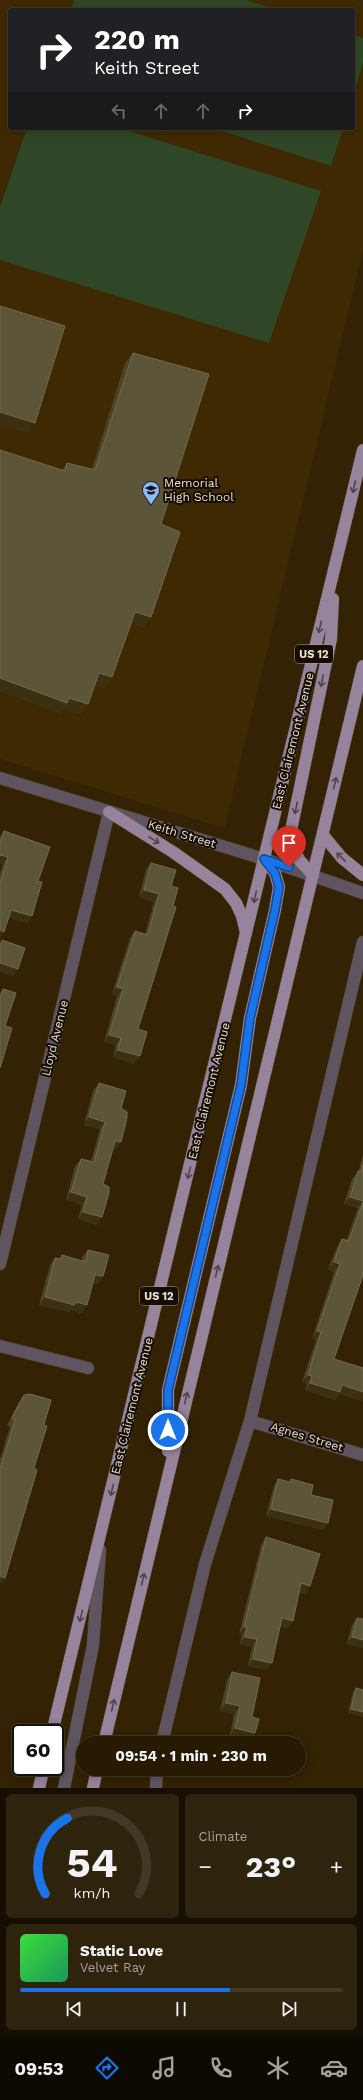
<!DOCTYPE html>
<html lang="en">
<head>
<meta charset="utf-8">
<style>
  :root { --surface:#261a03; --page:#2e230d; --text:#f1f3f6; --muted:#a4a19a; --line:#423825; --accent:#1a73e8 }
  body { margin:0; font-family:"Work Sans",sans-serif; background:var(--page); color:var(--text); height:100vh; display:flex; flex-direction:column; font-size:15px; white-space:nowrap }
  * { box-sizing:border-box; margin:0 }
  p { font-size:13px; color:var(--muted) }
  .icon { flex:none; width:22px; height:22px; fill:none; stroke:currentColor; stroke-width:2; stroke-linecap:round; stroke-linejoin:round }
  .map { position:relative; height:1788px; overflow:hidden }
  .details { display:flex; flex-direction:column; gap:6px; padding:6px; background:#150e02; flex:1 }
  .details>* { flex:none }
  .top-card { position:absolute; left:8px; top:8px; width:347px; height:122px; border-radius:4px; box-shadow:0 2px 10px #0003,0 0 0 1px var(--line); background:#202124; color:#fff; overflow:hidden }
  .speed { position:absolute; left:12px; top:1724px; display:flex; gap:8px; font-size:20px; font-weight:700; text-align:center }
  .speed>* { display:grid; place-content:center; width:52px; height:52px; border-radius:50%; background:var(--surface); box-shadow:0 2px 10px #0003,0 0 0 1px var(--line); line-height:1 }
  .speed .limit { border:2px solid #111; border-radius:6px; background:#fff; color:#111 }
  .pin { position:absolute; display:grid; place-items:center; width:34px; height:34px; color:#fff; margin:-41px -17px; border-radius:50% 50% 50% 0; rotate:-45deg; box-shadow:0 0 4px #0007 }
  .pin .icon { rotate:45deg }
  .me { position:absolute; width:44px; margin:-22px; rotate:0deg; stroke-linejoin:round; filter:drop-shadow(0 0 3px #0008) }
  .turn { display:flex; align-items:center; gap:14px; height:84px; padding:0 20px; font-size:18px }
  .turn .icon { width:52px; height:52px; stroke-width:2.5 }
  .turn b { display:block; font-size:28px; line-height:34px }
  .lanes { display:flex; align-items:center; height:38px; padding:0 20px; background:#0003; justify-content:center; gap:20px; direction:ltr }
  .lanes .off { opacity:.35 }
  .big { font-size:30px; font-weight:700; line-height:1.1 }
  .details .tile { flex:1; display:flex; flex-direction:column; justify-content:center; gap:6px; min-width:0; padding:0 14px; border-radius:6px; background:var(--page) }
  .details .dial { align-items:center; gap:0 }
  .dial svg { height:104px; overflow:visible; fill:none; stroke:var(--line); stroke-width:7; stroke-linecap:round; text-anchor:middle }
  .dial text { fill:var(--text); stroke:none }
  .song { display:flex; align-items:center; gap:12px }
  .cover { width:48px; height:48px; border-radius:6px; background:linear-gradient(135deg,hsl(120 70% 55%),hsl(150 70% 35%)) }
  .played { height:4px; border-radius:2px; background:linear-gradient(90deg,var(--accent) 65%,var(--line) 65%) }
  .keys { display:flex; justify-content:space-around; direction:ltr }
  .heat { display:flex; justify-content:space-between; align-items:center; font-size:22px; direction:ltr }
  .details .tiles { flex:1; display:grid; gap:6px; grid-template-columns:1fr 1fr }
  .tile:last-child { grid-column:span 2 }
  .trip { position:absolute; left:76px; top:1736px; width:230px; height:40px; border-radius:20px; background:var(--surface); box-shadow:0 2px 10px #0003,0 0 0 1px var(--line); font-weight:700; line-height:40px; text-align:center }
  .tab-bar { display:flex; height:64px; justify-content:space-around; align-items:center; background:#0f0a01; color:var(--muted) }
  .tab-bar .icon { width:28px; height:28px }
  .tab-bar .active { color:var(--accent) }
  .tab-bar b { font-size:18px; color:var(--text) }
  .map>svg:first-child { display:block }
</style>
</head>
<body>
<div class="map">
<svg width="363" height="1788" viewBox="0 0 363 1788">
  <rect width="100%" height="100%" fill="#332204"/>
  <!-- built -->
  <path fill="#3e2902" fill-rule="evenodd" d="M 0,0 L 363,0 L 363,250 L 225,826 L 220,827 L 0,759 ZM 10,10 L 353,10 L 353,128 L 10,128 Z"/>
  <!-- grass -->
  <g fill="#2f4726">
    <polygon points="74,0 247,0 277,10 71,10"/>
    <polygon points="353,35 363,38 363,63 353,95"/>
    <polygon points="27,128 119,128 321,191 269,343 0,260 0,207"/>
    <polygon points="213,128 343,128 331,166"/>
  </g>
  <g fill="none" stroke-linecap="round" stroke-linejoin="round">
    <defs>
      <g id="minor">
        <polyline points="0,778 264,859 363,893"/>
        <polyline points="0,1264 109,812"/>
        <polyline points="0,1346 88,1368"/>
        <polyline points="250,1421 363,1455"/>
        <polyline points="162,1743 205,1564 250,1421 363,942"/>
        <polyline points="64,1788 93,1645 100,1550"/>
        <polyline points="156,1788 157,1769"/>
      </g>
      <g id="major">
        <polyline points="109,812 173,852 225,889 236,903 242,916 246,933"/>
        <polyline points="323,835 342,858 363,875"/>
        <polyline points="313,875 300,861 289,840 331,639 333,599"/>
        <polyline points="168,1451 168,1390 241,1085 250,1018 275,910 279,887 275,873 264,859"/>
        <polyline points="52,1733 363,450"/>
        <polyline points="104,1743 363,666"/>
        <polyline points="39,1788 44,1767"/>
        <polyline points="93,1788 97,1769"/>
      </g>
    </defs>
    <!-- minor casing -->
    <use href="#minor" stroke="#504024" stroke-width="13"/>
    <!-- major casing -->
    <use href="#major" stroke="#504024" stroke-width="13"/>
    <!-- minor -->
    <use href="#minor" stroke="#5e5561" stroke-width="12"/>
    <!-- major -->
    <use href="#major" stroke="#96839c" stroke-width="12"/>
  </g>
  <!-- wall -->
  <g fill="#4c4525">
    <polygon points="133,353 161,524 144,628 131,623 112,677 105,688 95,684 81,714 63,709 60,713 0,691 0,450 62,470 67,463 92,469 125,363"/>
    <polygon points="4,831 38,881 32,916 27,923 9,918 0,938 0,873 3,864 0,864 0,837"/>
    <polygon points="151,863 171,886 138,1029 134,1064 113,1057 116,1045 104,1042 117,997 112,994 130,938 135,931 145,934 154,902 139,897 146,870"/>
    <polygon points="3,989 5,1026 0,1068 0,993"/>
    <polygon points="99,1083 121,1108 121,1142 115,1150 113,1149 103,1184 97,1225 78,1219 82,1205 66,1200 75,1166 81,1159 91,1162 100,1129 84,1125 93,1091"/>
    <polygon points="363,1155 363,1275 334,1359 362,1401 339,1394 335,1400 305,1390 307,1384 302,1382 316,1340 312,1339 334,1272 328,1269 337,1247 342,1239 346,1241 358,1208 344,1204 352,1179 358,1172"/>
    <polygon points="88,1250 98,1284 92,1283 87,1305 81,1313 71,1310 69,1312 39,1305 50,1265 55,1258 59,1259 62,1255 82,1261 82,1257"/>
    <polygon points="24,1395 0,1585 0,1459 10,1427 7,1425 19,1402"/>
    <polygon points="278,1479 289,1482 291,1479 311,1495 323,1530 266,1516 274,1486"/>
    <polygon points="266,1537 310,1586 305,1594 299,1592 293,1621 288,1628 280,1627 267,1670 248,1666 252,1647 240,1644 242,1635 239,1634 261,1545"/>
    <polygon points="357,1618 363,1619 363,1648 347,1644 352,1625"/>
    <polygon points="232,1672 252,1717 255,1733 250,1740 230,1736 234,1714 220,1711 227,1680"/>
    <polygon points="356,1688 363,1690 363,1717 348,1713 353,1692"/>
  </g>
  <!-- shaded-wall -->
  <g fill="#3b3010">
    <polygon points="0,412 35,423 27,433 0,425"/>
    <polygon points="135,612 151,617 144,628 128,622"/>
    <polygon points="99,673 112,677 105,688 91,683"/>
    <polygon points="0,678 69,698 88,704 81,714 63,709 60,713 0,691"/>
    <polygon points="0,855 8,857 3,864 0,864"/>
    <polygon points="144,890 159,894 154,902 139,897"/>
    <polygon points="11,910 32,916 27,923 6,917"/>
    <polygon points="0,930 4,932 0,938"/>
    <polygon points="0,963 18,969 13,976 0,972"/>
    <polygon points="117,987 123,989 117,997 112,994"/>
    <polygon points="109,1035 121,1038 116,1045 104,1042"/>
    <polygon points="118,1050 140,1056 134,1064 113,1057"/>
    <polygon points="89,1117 105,1122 100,1129 84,1125"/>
    <polygon points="115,1141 121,1142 115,1150 110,1148"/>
    <polygon points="71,1192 87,1197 82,1205 66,1200"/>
    <polygon points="350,1197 363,1201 358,1208 344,1204"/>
    <polygon points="83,1212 102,1217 97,1225 78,1219"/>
    <polygon points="334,1262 340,1264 334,1272 328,1269"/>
    <polygon points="95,1275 103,1276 98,1284 89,1282"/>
    <polygon points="45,1297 76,1302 87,1305 81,1313 71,1310 69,1312 39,1305"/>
    <polygon points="317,1331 321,1332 316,1340 312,1339"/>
    <polygon points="308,1375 312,1376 307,1384 302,1382"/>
    <polygon points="310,1383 342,1385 363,1392 363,1399 362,1401 339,1394 335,1400 305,1390"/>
    <polygon points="271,1509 328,1523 323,1530 266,1516"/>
    <polygon points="0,1576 5,1578 0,1585"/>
    <polygon points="301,1583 310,1586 305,1594 296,1591"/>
    <polygon points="282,1618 293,1621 288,1628 277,1626"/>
    <polygon points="244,1627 247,1627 242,1635 239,1634"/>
    <polygon points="245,1637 257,1639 252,1647 240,1644"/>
    <polygon points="352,1637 363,1640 363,1648 347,1644"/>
    <polygon points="253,1659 272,1663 267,1670 248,1666"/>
    <polygon points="226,1703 240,1706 234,1714 220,1711"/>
    <polygon points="351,1709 363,1712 363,1717 348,1713"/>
    <polygon points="235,1728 255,1733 250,1740 230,1736"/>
  </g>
  <!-- building -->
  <g fill="#5d5537" stroke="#736a4e">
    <polygon points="0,306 65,326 35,423 0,412"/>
    <polygon points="133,353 209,374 161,524 180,532 151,617 135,612 112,677 99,673 88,704 69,698 67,703 0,678 0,450 65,471 67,463 95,470"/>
    <polygon points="4,831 50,847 38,881 42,882 32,916 11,910 4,932 0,930 0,883 8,857 0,855 0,843"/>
    <polygon points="151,863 176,870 171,886 178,888 173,906 176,907 138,1029 147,1032 140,1056 118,1050 121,1038 109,1035 123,989 117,987 135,931 148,935 159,894 144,890"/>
    <polygon points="2,940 25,948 18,969 0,963 0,945"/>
    <polygon points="3,989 16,993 5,1026 12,1028 0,1068 0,996 1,996"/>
    <polygon points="99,1083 126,1091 121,1108 127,1112 127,1118 121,1142 115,1141 103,1184 109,1187 109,1193 102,1217 83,1212 87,1197 71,1192 81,1159 94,1162 105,1122 89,1117"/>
    <polygon points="363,1165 363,1201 350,1197 358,1171 361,1172"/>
    <polygon points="363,1202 363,1275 334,1359 363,1368 363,1392 342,1385 340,1392 310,1383 312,1376 308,1375 321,1332 317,1331 340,1264 334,1262 342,1239 349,1241"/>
    <polygon points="88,1250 109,1255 103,1276 95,1275 87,1305 76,1302 74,1305 45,1297 55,1258 61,1259 62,1255 86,1262"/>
    <polygon points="30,1394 51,1400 44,1425 47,1426 34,1468 37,1470 5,1578 0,1576 0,1469 15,1420 12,1418 24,1395"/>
    <polygon points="278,1479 290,1482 291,1479 313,1485 311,1495 333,1500 328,1523 271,1509"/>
    <polygon points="266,1537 320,1554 310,1586 301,1583 293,1621 282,1618 272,1663 253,1659 257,1639 245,1637 247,1627 244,1627"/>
    <polygon points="357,1618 363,1619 363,1640 352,1637"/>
    <polygon points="232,1672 260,1678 252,1717 259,1719 255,1733 235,1728 240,1706 226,1703"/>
    <polygon points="356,1688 363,1690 363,1712 351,1709"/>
  </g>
  <!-- one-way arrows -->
  <defs><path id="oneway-shaft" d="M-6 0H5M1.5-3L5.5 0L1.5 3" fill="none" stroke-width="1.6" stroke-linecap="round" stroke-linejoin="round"/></defs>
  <g stroke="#4f4248">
    <use href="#oneway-shaft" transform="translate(354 487) rotate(103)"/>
    <use href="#oneway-shaft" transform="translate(320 627) rotate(104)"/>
    <use href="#oneway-shaft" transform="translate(322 681) rotate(102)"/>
    <use href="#oneway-shaft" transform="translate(335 783) rotate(-77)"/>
    <use href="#oneway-shaft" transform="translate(296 808) rotate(102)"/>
    <use href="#oneway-shaft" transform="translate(154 840) rotate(32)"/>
    <use href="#oneway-shaft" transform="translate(341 857) rotate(-136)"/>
    <use href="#oneway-shaft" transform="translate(255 897) rotate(103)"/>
    <use href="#oneway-shaft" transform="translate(189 1173) rotate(104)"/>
    <use href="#oneway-shaft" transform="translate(217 1271) rotate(-76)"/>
    <use href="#oneway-shaft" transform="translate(186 1398) rotate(-76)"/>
    <use href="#oneway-shaft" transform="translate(112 1490) rotate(104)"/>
    <use href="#oneway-shaft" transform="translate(143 1579) rotate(-77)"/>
    <use href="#oneway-shaft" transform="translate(81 1616) rotate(104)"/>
    <use href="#oneway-shaft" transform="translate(113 1705) rotate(-77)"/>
  </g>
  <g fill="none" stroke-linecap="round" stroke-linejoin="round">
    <defs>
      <polyline id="route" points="168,1430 168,1390 241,1085 250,1018 275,910 279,887 275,873 264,859 289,867"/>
    </defs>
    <!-- route casing -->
    <use href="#route" stroke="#114b97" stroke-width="10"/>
    <!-- route -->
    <use href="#route" stroke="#1a73e8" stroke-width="7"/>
  </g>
  <!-- icons -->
  <defs>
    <symbol id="school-pin" viewBox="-11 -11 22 30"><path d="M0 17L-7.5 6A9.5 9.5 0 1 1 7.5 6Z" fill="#8cb9fc" stroke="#150d03"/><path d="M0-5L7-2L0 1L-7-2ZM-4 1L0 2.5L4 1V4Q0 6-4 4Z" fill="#111"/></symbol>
  </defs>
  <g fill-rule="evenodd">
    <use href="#school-pin" x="141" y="480" width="20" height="27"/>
  </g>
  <g text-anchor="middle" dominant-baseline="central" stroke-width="4" stroke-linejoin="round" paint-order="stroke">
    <!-- shield labels -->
    <g fill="#150d03" stroke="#a99f90" stroke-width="1">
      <rect x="295" y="645" width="38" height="18" rx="3"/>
      <rect x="140" y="1287" width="38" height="18" rx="3"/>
    </g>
    <g font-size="11" font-weight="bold" fill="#e9decd">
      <text x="314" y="654">US 12</text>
      <text x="159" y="1296">US 12</text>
    </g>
    <!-- poi labels -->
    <g font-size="12" fill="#e9decd" stroke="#150d03" text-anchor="start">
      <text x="164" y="483">Memorial<tspan x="164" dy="14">High School</tspan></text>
    </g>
    <!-- street labels -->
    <g font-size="12" fill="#e9decd" stroke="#150d03">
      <text transform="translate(293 741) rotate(-76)">East Clairemont Avenue</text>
      <text transform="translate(182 834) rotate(17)">Keith Street</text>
      <text transform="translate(55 1038) rotate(-76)">Lloyd Avenue</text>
      <text transform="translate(209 1091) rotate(-76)">East Clairemont Avenue</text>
      <text transform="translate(132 1406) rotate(-76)">East Clairemont Avenue</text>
      <text transform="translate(307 1437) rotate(17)">Agnes Street</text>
    </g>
  </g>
</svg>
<div class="speed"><div class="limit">60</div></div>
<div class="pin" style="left:289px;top:867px;background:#d93025"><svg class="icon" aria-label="arrive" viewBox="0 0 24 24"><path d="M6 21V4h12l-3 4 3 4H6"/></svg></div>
<svg class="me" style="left:168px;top:1430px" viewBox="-20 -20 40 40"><circle r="17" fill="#1a73e8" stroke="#fff" stroke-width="3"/><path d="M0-11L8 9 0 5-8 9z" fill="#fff"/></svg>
<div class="trip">09:54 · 1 min · 230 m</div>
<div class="top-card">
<div class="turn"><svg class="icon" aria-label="right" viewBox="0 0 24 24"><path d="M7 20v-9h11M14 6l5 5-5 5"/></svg><div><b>220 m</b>Keith Street</div></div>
<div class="lanes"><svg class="icon off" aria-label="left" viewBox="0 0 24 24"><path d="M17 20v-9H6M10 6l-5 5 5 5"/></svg><svg class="icon off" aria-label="ahead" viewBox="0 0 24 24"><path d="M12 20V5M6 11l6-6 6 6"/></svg><svg class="icon off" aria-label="ahead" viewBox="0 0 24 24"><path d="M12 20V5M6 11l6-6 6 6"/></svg><svg class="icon" aria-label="right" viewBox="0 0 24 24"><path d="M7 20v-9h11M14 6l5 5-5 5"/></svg></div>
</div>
</div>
<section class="details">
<div class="tiles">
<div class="tile dial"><svg viewBox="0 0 100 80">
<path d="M14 69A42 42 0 1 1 86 69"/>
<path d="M14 69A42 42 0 0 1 31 11" stroke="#1a73e8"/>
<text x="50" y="56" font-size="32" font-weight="700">54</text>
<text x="50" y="72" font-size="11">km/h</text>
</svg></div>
<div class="tile"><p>Climate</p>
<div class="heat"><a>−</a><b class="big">23°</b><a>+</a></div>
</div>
<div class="tile">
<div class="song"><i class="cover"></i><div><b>Static Love</b><p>Velvet Ray</p></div></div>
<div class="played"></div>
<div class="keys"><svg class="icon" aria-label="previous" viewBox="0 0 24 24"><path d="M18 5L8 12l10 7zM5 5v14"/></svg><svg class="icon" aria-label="pause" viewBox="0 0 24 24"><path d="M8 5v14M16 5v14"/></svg><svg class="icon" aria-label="next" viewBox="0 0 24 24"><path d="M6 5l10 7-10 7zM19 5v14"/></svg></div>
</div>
</div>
</section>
<nav class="tab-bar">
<b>09:53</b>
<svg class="icon active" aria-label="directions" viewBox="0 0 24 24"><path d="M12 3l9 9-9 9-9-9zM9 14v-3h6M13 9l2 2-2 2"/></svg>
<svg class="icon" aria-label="music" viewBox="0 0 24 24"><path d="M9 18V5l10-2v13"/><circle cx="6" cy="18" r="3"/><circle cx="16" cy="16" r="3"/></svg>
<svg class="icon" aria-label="phone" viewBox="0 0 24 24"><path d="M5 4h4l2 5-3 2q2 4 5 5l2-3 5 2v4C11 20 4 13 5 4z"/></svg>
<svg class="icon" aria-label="climate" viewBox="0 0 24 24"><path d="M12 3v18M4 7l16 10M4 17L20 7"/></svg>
<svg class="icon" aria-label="car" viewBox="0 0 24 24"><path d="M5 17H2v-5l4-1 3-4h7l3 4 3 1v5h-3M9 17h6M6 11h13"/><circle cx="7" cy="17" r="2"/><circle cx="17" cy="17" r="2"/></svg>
</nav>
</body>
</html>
